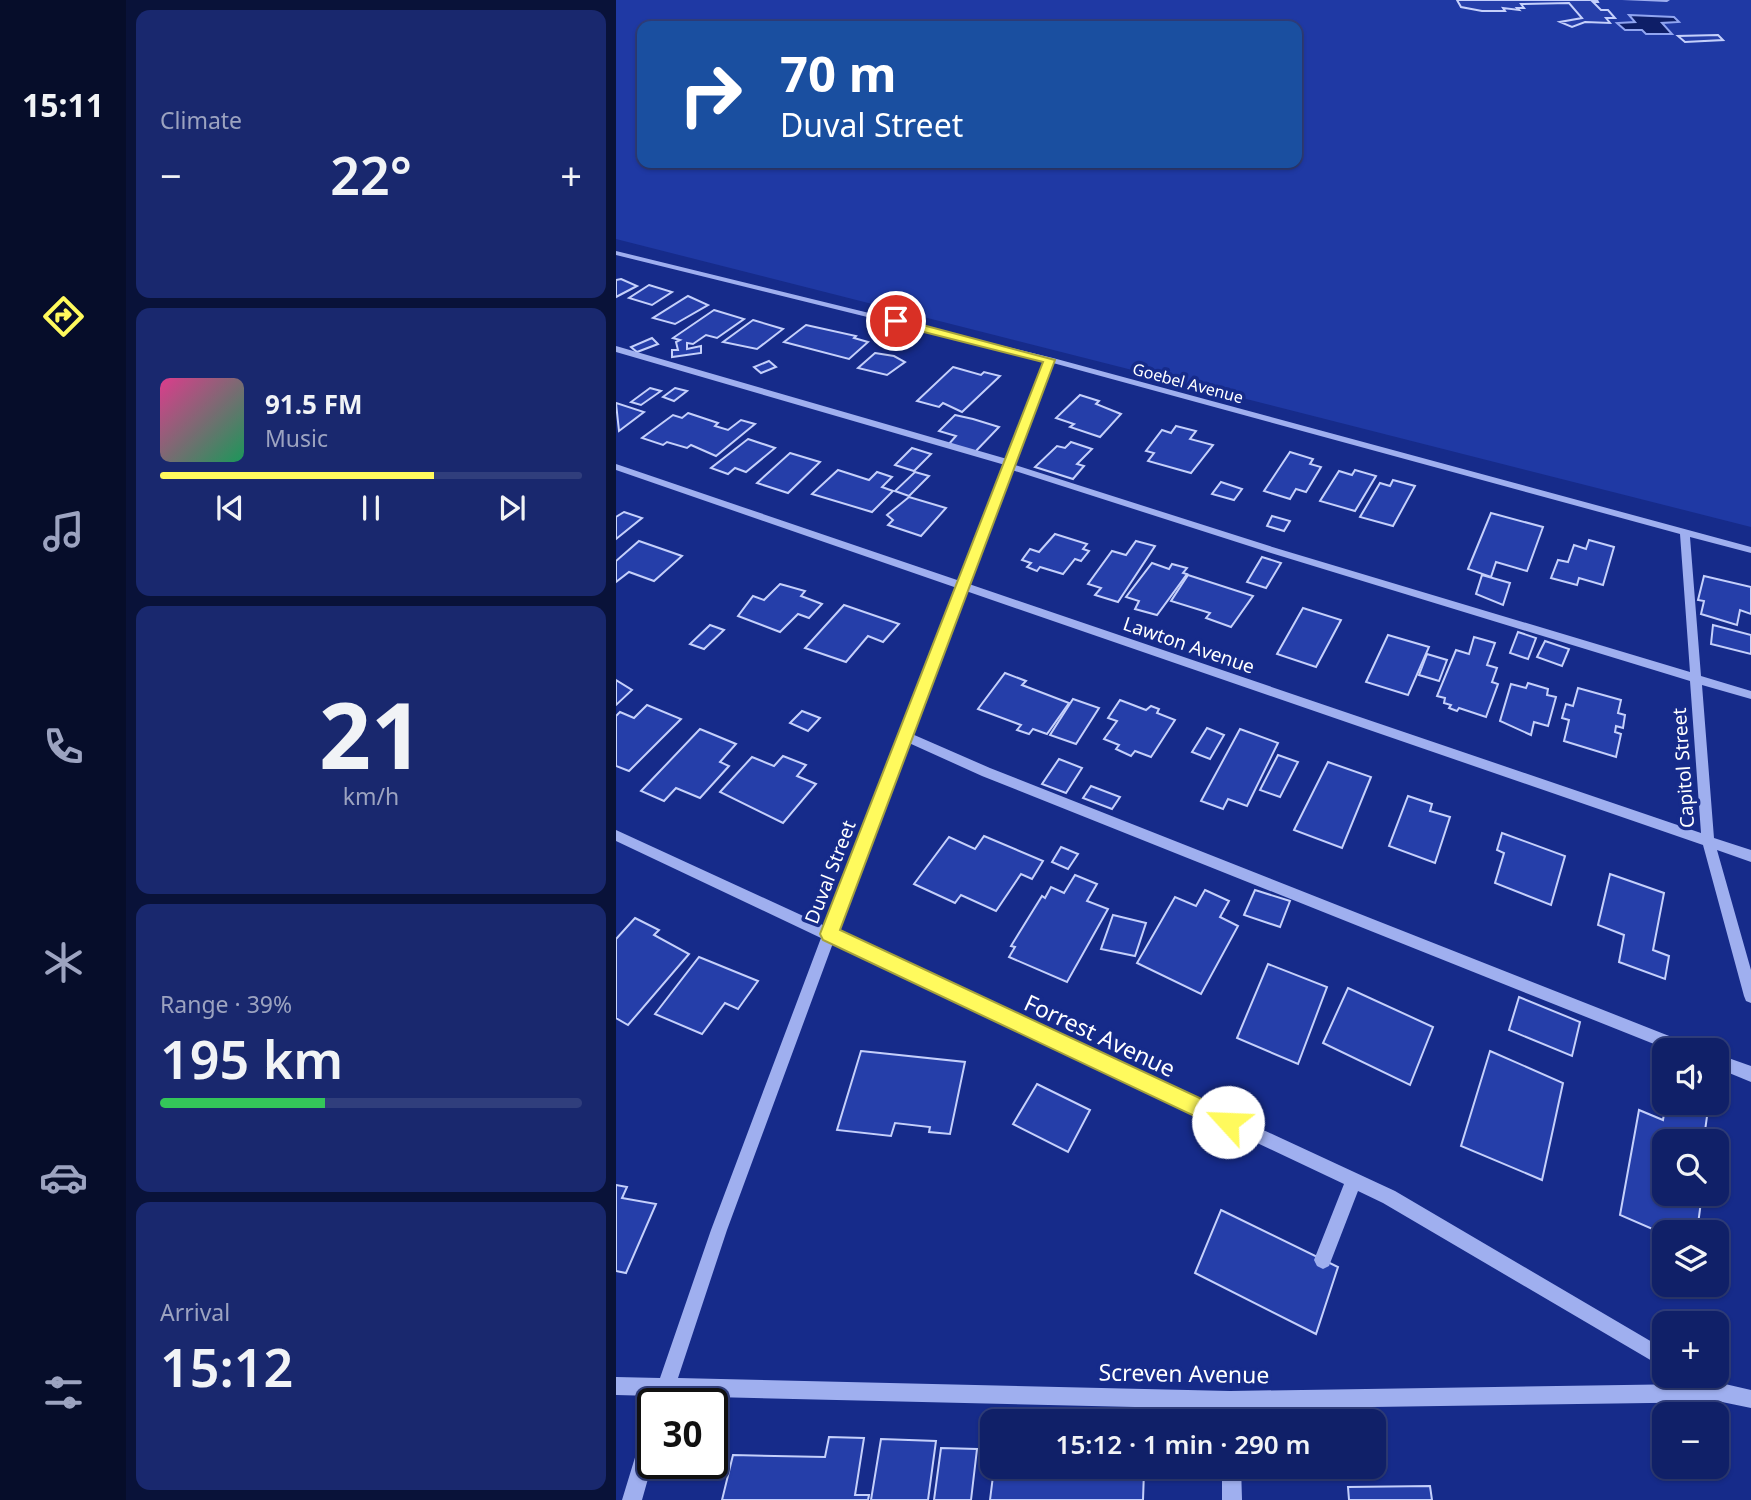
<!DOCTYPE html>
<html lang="en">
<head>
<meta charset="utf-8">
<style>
  :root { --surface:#102068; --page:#19286e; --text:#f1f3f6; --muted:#9ca3c0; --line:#303e7c; --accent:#fffa5d }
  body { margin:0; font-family:"Noto Sans",sans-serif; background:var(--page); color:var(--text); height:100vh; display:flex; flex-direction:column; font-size:26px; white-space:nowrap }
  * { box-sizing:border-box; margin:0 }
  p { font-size:23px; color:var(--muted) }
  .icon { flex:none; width:38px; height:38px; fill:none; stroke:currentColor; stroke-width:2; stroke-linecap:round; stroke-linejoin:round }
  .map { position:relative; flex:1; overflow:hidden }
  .side { display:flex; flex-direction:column; gap:10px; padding:10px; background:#091239; width:490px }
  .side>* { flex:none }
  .banner { position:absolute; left:21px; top:21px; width:665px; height:147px; border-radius:14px; box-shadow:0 2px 5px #0004,0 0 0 2px var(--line); background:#1a4fa0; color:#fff; overflow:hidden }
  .controls { position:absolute; left:1036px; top:1038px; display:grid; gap:14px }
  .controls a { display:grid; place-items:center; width:77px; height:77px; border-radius:14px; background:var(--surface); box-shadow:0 2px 5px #0004,0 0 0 2px var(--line); font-size:35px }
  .speed { position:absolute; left:21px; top:1388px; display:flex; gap:14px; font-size:35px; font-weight:700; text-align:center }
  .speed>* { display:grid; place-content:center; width:91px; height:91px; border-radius:50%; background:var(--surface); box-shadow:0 2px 5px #0004,0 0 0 2px var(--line); line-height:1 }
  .speed .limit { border:4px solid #111; border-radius:10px; background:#fff; color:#111 }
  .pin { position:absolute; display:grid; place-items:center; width:60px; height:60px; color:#fff; margin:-30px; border:4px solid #fff; border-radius:50%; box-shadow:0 2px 7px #0007 }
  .me { position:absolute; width:77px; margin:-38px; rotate:295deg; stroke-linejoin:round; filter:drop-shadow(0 0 5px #0008) }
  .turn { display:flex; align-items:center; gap:24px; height:147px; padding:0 28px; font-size:32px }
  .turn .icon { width:91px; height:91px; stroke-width:2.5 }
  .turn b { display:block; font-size:49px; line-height:60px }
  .big { font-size:52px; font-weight:600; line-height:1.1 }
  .side .card { flex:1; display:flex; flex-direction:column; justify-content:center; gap:10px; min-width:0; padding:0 24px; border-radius:14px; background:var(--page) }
  .side .dial { align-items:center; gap:0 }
  .dial b { font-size:91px; line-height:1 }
  .song { display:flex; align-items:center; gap:21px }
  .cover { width:84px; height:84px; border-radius:10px; background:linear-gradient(135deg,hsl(330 70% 55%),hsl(150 70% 35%)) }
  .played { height:7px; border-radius:4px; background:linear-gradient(90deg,var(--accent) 65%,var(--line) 65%) }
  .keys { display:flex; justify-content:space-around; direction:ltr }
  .heat { display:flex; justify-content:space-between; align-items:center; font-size:38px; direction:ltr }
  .charge { height:10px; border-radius:5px; background:linear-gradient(90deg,#34c759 39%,var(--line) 0) }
  .trip { position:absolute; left:364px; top:1409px; width:406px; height:70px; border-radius:14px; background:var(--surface); box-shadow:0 2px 5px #0004,0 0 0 2px var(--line); font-weight:600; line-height:70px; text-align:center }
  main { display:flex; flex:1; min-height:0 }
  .tabs { display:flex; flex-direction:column; width:126px; justify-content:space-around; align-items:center; background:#060d2a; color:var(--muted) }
  .tabs .icon { width:49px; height:49px }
  .tabs .selected { color:var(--accent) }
  .tabs b { font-size:32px; color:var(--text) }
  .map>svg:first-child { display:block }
</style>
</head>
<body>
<main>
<nav class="tabs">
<b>15:11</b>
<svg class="icon selected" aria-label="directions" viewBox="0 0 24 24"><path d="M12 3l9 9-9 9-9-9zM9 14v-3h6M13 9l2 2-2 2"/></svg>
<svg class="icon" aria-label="music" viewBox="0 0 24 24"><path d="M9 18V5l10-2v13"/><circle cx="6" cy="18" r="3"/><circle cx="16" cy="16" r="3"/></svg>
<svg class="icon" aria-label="phone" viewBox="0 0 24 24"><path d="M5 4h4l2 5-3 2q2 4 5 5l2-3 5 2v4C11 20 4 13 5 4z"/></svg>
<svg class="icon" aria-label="climate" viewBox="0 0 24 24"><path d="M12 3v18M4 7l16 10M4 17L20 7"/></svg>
<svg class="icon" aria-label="car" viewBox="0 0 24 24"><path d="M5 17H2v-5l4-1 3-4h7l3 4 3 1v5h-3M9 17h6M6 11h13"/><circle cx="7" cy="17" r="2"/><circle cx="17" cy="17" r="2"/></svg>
<svg class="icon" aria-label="filters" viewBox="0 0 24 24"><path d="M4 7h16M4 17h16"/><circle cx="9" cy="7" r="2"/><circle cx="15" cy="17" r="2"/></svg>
</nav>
<section class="side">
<div class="card"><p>Climate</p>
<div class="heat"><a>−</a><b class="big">22°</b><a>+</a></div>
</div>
<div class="card">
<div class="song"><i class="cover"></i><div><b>91.5 FM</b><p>Music</p></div></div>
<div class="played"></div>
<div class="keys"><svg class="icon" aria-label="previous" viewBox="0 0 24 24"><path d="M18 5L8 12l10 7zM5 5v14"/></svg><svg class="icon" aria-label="pause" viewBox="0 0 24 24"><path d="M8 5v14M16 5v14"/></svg><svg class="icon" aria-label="next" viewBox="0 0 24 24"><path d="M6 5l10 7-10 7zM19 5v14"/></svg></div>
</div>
<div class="card dial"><b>21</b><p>km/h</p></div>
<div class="card"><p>Range · 39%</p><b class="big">195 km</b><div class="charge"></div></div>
<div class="card"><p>Arrival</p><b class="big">15:12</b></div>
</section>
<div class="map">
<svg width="1135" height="1500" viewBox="0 0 1135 1500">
  <rect width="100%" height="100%" fill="#162b8a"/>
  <!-- green -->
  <path fill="#1f39a4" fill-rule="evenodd" d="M 0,0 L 1135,0 L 1135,527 L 0,239 ZM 26,26 L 681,26 L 681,163 L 26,163 Z"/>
  <!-- water -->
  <polygon fill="#0e1e67" stroke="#91a5f1" stroke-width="2" points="1013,15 1058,17 1063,22 1046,23 1056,34 1030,34 1026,30 1009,30 1001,23 1019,22"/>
  <!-- building -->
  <g fill="#253ea9" stroke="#c5d0fb" stroke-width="2">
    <polygon points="841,0 981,0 982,2 977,2 985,10 992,10 999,18 990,18 994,23 969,22 956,27 944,22 966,18 953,3 905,4 908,8 901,8 903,10 887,8 889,11 866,11 845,7"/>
    <polygon points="1102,35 1107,40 1069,42 1062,36"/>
    <polygon points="5,279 21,286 0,297 0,280"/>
    <polygon points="33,285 56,292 36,305 13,298"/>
    <polygon points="72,296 92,305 59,324 37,318"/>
    <polygon points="98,310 128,319 101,338 90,335 77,344 71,343 71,349 85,346 85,353 56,357 56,350 62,350 60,342 64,340 57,338"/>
    <polygon points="137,320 167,329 141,349 107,342"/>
    <polygon points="190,325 240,336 238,338 252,342 233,359 168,342"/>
    <polygon points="36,338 42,344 21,352 15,347"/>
    <polygon points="259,353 278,356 289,362 271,375 242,368"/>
    <polygon points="153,361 160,367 145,373 138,367"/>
    <polygon points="337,367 365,375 368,372 384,376 346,412 327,403 323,407 301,401"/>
    <polygon points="34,388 45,391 25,405 15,402"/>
    <polygon points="59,388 71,391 58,401 47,397"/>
    <polygon points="464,395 483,401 480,404 505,414 484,437 454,427 458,424 440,418"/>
    <polygon points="0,403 28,412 3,431"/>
    <polygon points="72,413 102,423 99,426 112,430 125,420 139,424 100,456 75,445 71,448 51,442 47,445 26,438 57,415 66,418"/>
    <polygon points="339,415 357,419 383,427 358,453 332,445 340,436 323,431"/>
    <polygon points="560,426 580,431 574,439 597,445 575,473 532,461 538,453 530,451 546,430 555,433"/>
    <polygon points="132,439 159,448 130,472 119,468 112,474 95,468"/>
    <polygon points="455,442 476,449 461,464 468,466 457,479 419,467 441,446 449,448"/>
    <polygon points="296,448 315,454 298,471 279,465"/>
    <polygon points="674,452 697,459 694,464 705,467 690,492 680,489 674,499 648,491"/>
    <polygon points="174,453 204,462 172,493 141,483"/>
    <polygon points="222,470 253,480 261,472 276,477 266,487 277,491 256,512 196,494"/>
    <polygon points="739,470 760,476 739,511 704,501 723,471 736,475"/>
    <polygon points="299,472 313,476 293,496 279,491"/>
    <polygon points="777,480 799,486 777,526 744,517 764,483 774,486"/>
    <polygon points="605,482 626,489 618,500 596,494"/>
    <polygon points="293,497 330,508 305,536 272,525 277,520 271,515"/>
    <polygon points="8,512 26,518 0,539 0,517"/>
    <polygon points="875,513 927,527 911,571 880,562 875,577 852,569"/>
    <polygon points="656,516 674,521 668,531 651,526"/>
    <polygon points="439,534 471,544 467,549 473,551 465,561 459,559 447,574 424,567 421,571 411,567 415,563 406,560 414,549 423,552"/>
    <polygon points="973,540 998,547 987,585 963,578 961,585 935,578 942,560 952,562 958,545 970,549"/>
    <polygon points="23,541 66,556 38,581 13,572 0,582 0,561"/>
    <polygon points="520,541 539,546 502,602 479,595 485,588 472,584 496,551 510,555"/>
    <polygon points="646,557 665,563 650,588 631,582"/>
    <polygon points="536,563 553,569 556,564 571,568 567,573 571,574 541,615 519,609 523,601 510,597"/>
    <polygon points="572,575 637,596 615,627 590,618 594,613 555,601"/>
    <polygon points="866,575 894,583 887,605 860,594"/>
    <polygon points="1088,576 1135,587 1135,614 1124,610 1121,625 1085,614 1088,601 1082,600"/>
    <polygon points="164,584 189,591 185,596 206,604 193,618 182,614 164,632 122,616 137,596 148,600"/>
    <polygon points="228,605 283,624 267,642 252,636 230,662 189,648"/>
    <polygon points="687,608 725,620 700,667 661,654"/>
    <polygon points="94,625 108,630 88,649 74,644"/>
    <polygon points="1097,625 1135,635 1135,654 1095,644"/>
    <polygon points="902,632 920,638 912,659 894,653"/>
    <polygon points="772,635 813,647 792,695 750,682"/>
    <polygon points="858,637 879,643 871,665 881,668 876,682 882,684 870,717 843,708 841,711 833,708 835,705 828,703 829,698 821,696 840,650 853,654"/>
    <polygon points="929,641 953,649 946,666 921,657"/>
    <polygon points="811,654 831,660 823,681 803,675"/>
    <polygon points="389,673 410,681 406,685 453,703 431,734 417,729 413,734 401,730 405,725 362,709"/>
    <polygon points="0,680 16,690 0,705"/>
    <polygon points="912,683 932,689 931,695 940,697 932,726 918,722 915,735 884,721 895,684 910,688"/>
    <polygon points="962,688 1005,700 1002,713 1009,715 1007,728 1000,726 999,732 1005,734 1000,757 948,741 953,720 946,718 950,704 957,706"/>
    <polygon points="457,699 483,708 460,744 434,735"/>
    <polygon points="504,700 530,710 535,706 543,709 541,713 559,720 535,757 519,751 515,756 500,749 503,745 488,739 501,721 492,718"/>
    <polygon points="31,705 65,719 13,771 0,766 0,716 4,712 18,718"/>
    <polygon points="186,711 204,718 192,731 174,723"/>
    <polygon points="591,728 608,735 594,759 576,752"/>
    <polygon points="84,729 120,744 104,762 113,766 84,798 60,788 48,801 25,791"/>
    <polygon points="624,729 662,743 631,806 612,799 607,809 585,801"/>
    <polygon points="662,755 682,762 664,797 644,790"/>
    <polygon points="167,756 190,765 181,776 200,784 167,823 104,792 136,757 158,766"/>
    <polygon points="443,759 466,768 450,793 426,784"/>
    <polygon points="712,762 755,777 726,848 678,830"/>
    <polygon points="475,786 504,797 496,809 467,798"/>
    <polygon points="792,796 816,804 814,811 834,817 819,863 773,846"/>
    <polygon points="886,833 949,856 935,905 879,883 888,853 881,850"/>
    <polygon points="368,836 427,861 416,879 405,874 380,911 345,895 339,903 298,884 333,837 359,849"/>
    <polygon points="445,847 462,854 452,869 436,862"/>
    <polygon points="994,874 1048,893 1037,950 1053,956 1049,979 1003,962 1008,935 982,925"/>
    <polygon points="459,875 481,884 471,901 492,909 451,982 393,957 399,947 395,946 426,896 429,898 435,887 448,893"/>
    <polygon points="589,890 613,901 604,917 622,926 585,994 521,963 559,897 580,906"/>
    <polygon points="639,890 674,901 664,927 628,915"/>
    <polygon points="497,915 530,923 519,956 485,949"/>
    <polygon points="19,918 43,930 38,935 73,954 12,1025 0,1018 0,939"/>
    <polygon points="83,957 142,981 122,1009 109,1003 86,1034 39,1014"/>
    <polygon points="652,964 711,987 682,1064 621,1038"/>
    <polygon points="732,988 817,1027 794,1085 707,1043"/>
    <polygon points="903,997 964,1022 956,1056 893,1030"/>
    <polygon points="245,1051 349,1062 334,1134 313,1132 314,1127 279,1123 275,1136 221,1130"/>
    <polygon points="874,1051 947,1083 926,1180 845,1146"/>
    <polygon points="421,1084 474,1110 452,1152 397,1124"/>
    <polygon points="1050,1102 1093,1102 1088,1138 1093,1141 1048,1141 1048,1194 1086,1194 1081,1232 1048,1234 1004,1215 1023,1110 1047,1120"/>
    <polygon points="0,1185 11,1187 6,1198 40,1204 10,1273 0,1271"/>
    <polygon points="605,1210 722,1267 700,1334 579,1273"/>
    <polygon points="213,1437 248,1438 239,1495 253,1495 252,1500 106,1500 117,1455 209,1457"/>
    <polygon points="265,1439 320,1441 312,1500 255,1500"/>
    <polygon points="325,1448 361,1449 355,1500 318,1500"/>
    <polygon points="378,1468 528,1471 527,1500 374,1500"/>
    <polygon points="814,1486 816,1500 733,1500 732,1487"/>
  </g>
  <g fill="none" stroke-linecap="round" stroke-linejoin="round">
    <!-- minor -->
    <g fill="#9fafef" fill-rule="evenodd">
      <polygon points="1006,0 1054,0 1051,2"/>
      <path d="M 0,251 L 437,358 L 1135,547 L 1135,553 L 1074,537 L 1085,676 L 1135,691 L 1135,699 L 1086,685 L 1098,838 L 1135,850 L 1135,862 L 1101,850 L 1135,970 L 1135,1003 L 1130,1001 L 1128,996 L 1087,845 L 350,591 L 296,734 L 374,768 L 1076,1045 L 1079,1050 L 1053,1050 L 366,776 L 293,743 L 221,932 L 779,1191 L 1048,1349 L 1048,1368 L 767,1203 L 742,1191 L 713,1266 L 707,1269 L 701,1266 L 698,1260 L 728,1184 L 217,943 L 111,1230 L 62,1378 L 614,1391 L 1074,1384 L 1071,1382 L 1068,1376 L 1094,1376 L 1109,1384 L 1135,1390 L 1135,1408 L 1106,1402 L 623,1409 L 623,1421 L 605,1421 L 605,1409 L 56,1396 L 53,1404 L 37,1404 L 37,1409 L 35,1404 L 38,1396 L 0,1395 L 0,1377 L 44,1378 L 95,1230 L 205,938 L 0,841 L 0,830 L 209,926 L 341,588 L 0,470 L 0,464 L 344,581 L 389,465 L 0,352 L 0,346 L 391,459 L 429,361 L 0,255 ZM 437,363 L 1064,534 L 1074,672 L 663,549 L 399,465 ZM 396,470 L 655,553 L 1074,681 L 1085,833 L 353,584 Z"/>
      <polygon points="1101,1054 1135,1066 1135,1082 1101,1068"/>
      <polygon points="37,1419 37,1461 26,1500 6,1500 28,1428 30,1421"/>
      <polygon points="606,1466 625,1466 626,1500 606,1500"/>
    </g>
  </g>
  <!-- route -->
  <polygon fill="#fffa5d" stroke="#a6a23c" stroke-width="2" points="280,318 439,360 224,930 620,1115 623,1122 620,1129 612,1132 207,940 204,934 427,362 276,324 276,319"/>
  <g text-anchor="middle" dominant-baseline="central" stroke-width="7" stroke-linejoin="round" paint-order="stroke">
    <!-- far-street labels -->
    <g font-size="16" fill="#fff" stroke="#162b8a">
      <text transform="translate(572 383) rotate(15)">Goebel Avenue</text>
    </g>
    <!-- street labels -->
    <g font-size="19" fill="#fff" stroke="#162b8a">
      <text transform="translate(573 645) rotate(19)">Lawton Avenue</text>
      <text transform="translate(1067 768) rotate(-94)">Capitol Street</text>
      <text transform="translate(214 872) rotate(-69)">Duval Street</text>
    </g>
    <!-- near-street labels -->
    <g font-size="23" fill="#fff" stroke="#162b8a">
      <text transform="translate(484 1035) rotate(25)">Forrest Avenue</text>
      <text transform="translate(568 1373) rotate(1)">Screven Avenue</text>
    </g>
  </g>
</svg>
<div class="controls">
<a><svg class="icon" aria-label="sound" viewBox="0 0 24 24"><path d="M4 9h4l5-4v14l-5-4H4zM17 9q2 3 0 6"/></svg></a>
<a><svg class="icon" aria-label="search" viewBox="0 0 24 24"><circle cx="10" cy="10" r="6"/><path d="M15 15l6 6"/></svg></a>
<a><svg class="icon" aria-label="layers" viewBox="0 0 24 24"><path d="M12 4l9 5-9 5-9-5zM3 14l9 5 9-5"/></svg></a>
<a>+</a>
<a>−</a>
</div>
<div class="speed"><div class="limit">30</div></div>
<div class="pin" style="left:280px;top:321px;background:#d93025"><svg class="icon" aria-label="arrive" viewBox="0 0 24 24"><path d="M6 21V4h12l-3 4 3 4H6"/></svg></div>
<svg class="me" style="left:612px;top:1122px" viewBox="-20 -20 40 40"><circle r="19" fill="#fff"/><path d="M0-13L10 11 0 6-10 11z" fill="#fffa5d"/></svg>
<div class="trip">15:12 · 1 min · 290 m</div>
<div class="banner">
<div class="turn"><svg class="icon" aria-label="right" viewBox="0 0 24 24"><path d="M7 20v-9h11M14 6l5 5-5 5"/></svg><div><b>70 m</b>Duval Street</div></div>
</div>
</div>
</main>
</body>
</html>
